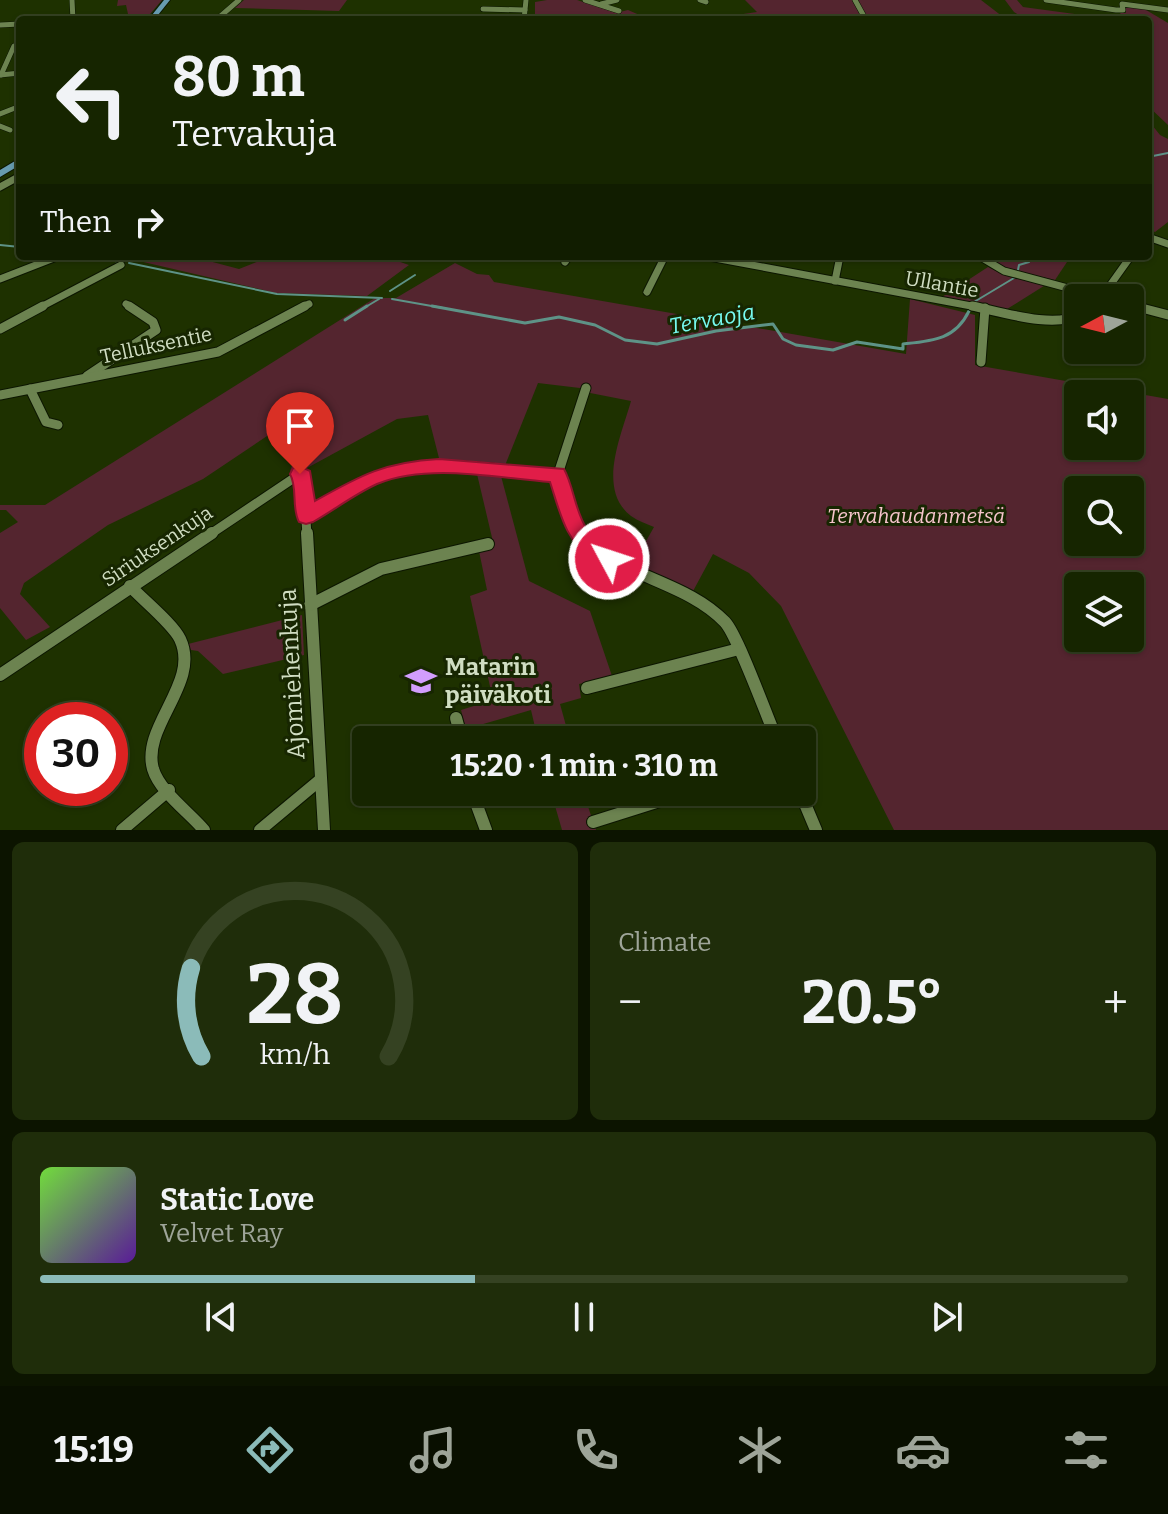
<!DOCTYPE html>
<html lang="en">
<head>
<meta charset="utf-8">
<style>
  :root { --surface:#162500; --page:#1f2d0a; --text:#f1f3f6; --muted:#9ea599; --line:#354222; --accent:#8bbbb9 }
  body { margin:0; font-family:Bitter,serif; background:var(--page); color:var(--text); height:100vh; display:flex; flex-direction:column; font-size:30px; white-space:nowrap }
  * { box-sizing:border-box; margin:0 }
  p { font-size:26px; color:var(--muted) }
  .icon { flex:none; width:44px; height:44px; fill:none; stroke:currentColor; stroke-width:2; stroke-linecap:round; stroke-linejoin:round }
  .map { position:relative; height:830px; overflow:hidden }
  .details { display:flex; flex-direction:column; gap:12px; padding:12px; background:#0c1400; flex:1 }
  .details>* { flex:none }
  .top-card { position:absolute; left:16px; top:16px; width:1136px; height:244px; border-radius:8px; box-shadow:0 2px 6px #0004,0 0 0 2px var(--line); background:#162500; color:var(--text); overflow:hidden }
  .needle { width:52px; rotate:263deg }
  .tools { position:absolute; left:1064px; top:284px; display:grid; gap:16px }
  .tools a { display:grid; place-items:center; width:80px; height:80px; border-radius:8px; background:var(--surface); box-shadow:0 2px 6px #0004,0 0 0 2px var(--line); font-size:40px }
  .speed { position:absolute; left:24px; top:702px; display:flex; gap:16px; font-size:40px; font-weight:700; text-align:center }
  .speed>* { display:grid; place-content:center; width:104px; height:104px; border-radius:50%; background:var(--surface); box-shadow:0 2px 6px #0004,0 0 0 2px var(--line); line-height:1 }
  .speed .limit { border:12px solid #d22; background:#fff; color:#111 }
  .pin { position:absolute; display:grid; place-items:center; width:68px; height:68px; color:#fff; margin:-82px -34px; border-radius:50% 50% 50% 0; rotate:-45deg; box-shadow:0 0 8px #0007 }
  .pin .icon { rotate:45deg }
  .me { position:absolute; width:88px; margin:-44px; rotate:310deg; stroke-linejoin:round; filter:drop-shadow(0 0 6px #0008) }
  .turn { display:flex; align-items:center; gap:28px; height:168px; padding:0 24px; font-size:36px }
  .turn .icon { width:104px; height:104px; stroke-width:2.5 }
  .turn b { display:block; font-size:56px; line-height:68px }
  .then { display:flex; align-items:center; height:76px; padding:0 24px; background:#0003; gap:16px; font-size:30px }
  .big { font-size:60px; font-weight:700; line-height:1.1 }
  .details .card { flex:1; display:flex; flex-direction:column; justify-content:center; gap:12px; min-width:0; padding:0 28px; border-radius:12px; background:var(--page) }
  .details .dial { align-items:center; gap:0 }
  .dial svg { height:208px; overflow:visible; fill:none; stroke:var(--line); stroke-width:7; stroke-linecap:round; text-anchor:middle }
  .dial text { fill:var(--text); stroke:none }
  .song { display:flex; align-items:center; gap:24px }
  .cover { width:96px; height:96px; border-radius:12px; background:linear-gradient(135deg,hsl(100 70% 55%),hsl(270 70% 35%)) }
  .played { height:8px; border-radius:4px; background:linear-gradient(90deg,var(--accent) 40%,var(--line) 40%) }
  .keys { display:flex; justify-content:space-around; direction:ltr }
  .heat { display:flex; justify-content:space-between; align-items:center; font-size:44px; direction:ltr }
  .details .tiles { flex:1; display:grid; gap:12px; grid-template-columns:1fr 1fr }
  .card:last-child { grid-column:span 2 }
  .trip { position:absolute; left:352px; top:726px; width:464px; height:80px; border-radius:8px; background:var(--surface); box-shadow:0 2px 6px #0004,0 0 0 2px var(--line); font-weight:700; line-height:80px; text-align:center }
  .tabs { display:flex; height:128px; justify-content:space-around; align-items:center; background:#090f00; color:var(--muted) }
  .tabs .icon { width:56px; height:56px }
  .tabs .selected { color:var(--accent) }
  .tabs b { font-size:36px; color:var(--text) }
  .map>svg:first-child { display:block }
</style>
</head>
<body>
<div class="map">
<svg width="1168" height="830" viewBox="0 0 1168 830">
  <rect width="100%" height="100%" fill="#1e3100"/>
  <!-- green -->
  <g fill="#54252f" fill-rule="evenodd">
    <polygon points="118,0 162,0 145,20 134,20 135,17 105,20 128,14 126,5 117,6"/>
    <polygon points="244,0 347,0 339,11 235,8"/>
    <polygon points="547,0 577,0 616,13 628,10 651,20 562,20 558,15 535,14 535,2"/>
    <polygon points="745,0 852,0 863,20 702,20 757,12"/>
    <polygon points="857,0 981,0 1007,20 869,20"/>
    <polygon points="1005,0 1017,0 1023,7 1119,20 1027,20 1014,12"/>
    <polygon points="1124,5 1141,7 1168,23 1168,125 1148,106 1148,20 1122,20 1120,12 1126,13"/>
    <polygon points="1148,120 1160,135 1168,139 1168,222 1155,232 1148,229"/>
    <polygon points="148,256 190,256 239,269 272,256 383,256 409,265 367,296 276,293 139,261"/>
    <polygon points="995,256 1071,256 1055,280 1001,268 992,259"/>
    <path d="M 455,263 L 477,274 L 489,275 L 494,282 L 906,354 L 910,299 L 975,315 L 975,365 L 1168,399 L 1168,830 L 894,830 L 781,606 L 749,573 L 713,554 L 692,593 L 632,566 L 654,527 C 647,524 638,521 631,516 C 596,489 622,434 631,401 L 580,391 L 580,388 L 538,383 L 504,468 L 440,462 L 428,415 L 397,419 L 307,468 L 290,471 L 294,460 L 292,426 L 285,424 L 203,479 L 108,525 L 24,583 L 20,594 L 50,627 L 26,640 L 0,608 L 0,533 L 18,522 L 6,510 L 0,510 L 0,505 L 45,505 L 375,298 L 396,298 ZM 1078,394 L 1130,394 L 1130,446 L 1078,446 ZM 1078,490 L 1130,490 L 1130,542 L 1078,542 ZM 1078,586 L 1130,586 L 1130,638 L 1078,638 Z"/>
    <polygon points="988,267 1002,274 1047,284 1007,309 942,297"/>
    <polygon points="477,474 501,476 529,581 590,611 612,676 579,684 581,698 560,704 570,740 538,740 531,710 466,729 461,710 493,700 470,596 487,590 479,551 494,546"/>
    <polygon points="302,615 304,655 223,674 198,651 191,650 188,644"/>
    <polygon points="551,792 583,792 596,830 562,830"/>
  </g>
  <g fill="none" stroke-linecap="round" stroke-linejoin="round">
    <!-- stream-far1 -->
    <g stroke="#5e9387" stroke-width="2">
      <polyline points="1148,157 1168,153"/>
      <polyline points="0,245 20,247"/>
      <polyline points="89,256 120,262"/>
      <polyline points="436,259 441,256"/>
      <polyline points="129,263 277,294 382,298"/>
      <polyline points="1018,270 1019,265 1029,262 1032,256"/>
      <polyline points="390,291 415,275"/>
      <polyline points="392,299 443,308"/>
      <polyline points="974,302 1014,278"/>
      <polyline points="364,308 379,299"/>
    </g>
    <!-- stream -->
    <g stroke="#5e9387" stroke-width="3">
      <path d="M 432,306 L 525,323 L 559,317 L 595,325 L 625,340 L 657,344 L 716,331 L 773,324 L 783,339 L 796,345 L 833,350 L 857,342 L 903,349 L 903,344 C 932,341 955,340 969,311"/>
      <polyline points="345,320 367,306"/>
    </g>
    <defs>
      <g id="minor-far3">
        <polyline points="72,0 73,20"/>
        <polyline points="585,0 619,11"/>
        <polyline points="700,0 706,2"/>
        <polyline points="855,0 866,20"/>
        <polyline points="1046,0 1116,10 1123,10 1122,4 1168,10"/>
        <polyline points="601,4 617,0"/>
        <polyline points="483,9 525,10"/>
        <polyline points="216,20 239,0"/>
        <polyline points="524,20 526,0"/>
        <polyline points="0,25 20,24"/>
        <polyline points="0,75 20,73"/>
        <polyline points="1,75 14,46"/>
        <polyline points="0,114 15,108"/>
        <polyline points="0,126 10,130"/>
      </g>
      <g id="minor-far2">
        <polyline points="0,187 20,176"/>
        <polyline points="1148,237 1168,244"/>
        <polyline points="704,256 982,308"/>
        <polyline points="979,256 1004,271 1105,298"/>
        <polyline points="565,262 569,256"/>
        <polyline points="0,279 59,256"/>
        <polyline points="835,281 840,256"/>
        <polyline points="647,292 665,256"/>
        <polyline points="1101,298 1131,256"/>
        <polyline points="126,304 132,308"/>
        <polyline points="1130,305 1142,308"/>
        <polyline points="39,308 121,265"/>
        <polyline points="301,308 309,304"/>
      </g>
      <g id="minor-far1">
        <path d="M 972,306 C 998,311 1057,330 1078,314"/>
        <polyline points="1134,306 1168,315"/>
        <polyline points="0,329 43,306"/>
        <polyline points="1129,350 1131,359"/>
        <polyline points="981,362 985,308"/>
        <polyline points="87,376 156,330 153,322 129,306"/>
        <polyline points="30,389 46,422 58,425"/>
        <polyline points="0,395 218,352 305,306"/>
        <path d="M 306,516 C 331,501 355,483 383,474 C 439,457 501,471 558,474"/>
        <polyline points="209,535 300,474 303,476 307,535"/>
        <polyline points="580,535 558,474 586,388"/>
      </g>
      <g id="minor">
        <polyline points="307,533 324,830"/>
        <path d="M 579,533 C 617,577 685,580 725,622 C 738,636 767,717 777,740"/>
        <path d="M 130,586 C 143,600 173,624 180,639 C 201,683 141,726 153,769 C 160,792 189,812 204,830"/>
        <polyline points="310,605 381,569 488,544"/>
        <polyline points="0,675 212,533"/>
        <polyline points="587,688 739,649"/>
        <polyline points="456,718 462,740"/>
        <polyline points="472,792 486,830"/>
        <polyline points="800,792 816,830"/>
        <polyline points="593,822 688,792"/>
        <polyline points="122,830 169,790"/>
        <polyline points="260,830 320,780"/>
      </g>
      <g id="major">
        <polygon points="164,0 170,0 154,20 148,20"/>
        <polygon points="20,158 20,165 0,177 0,170"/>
      </g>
    </defs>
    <!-- minor-far3 casing -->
    <use href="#minor-far3" stroke="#0c1600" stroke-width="6"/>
    <!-- minor-far2 casing -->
    <use href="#minor-far2" stroke="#0c1600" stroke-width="9"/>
    <!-- minor-far1 casing -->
    <use href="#minor-far1" stroke="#0c1600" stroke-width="11"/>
    <!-- minor casing -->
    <use href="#minor" stroke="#0c1600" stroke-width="14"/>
    <!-- major casing -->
    <use href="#major" stroke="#0c1600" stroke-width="2"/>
    <!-- minor-far3 -->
    <use href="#minor-far3" stroke="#6c8350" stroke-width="5"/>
    <!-- minor-far2 -->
    <use href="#minor-far2" stroke="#6c8350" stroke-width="7"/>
    <!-- minor-far1 -->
    <use href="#minor-far1" stroke="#6c8350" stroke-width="9"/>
    <!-- minor -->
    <use href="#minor" stroke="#6c8350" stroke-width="12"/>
    <!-- major -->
    <use href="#major" fill="#679caf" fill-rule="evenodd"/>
  </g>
  <!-- route -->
  <path fill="#e11d48" stroke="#92132f" stroke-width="2" d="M 439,459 L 564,469 C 574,487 575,512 587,529 C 596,541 613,546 619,559 L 616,565 C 606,569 601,565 593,560 C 565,541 560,512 550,482 C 496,478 429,463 377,484 C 355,494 334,510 313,522 L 306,524 L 299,522 C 291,507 298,488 290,474 L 293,468 L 300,466 L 310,471 L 315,501 C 361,475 385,462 439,459 Z"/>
  <!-- icons -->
  <defs>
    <symbol id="school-bare" viewBox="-9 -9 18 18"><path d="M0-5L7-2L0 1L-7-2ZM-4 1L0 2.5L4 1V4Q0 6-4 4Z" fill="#d29dfd" stroke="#172601" stroke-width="2.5" paint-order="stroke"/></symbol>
  </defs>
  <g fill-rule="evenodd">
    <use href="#school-bare" x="399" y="659" width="44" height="44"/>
  </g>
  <g text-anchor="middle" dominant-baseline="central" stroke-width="6" stroke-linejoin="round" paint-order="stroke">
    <!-- street labels -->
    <g font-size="20" fill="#d0ddc2" stroke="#172601">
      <text transform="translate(942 284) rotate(10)">Ullantie</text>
      <text transform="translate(156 345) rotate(-12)">Telluksentie</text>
      <text transform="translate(157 546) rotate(-34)">Siriuksenkuja</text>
    </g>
    <!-- park labels -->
    <g font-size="20" font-style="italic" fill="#f8c5cd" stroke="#172601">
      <text x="916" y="516">Tervahaudanmetsä</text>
    </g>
    <!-- water labels -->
    <g font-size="22" font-style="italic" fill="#77fbf1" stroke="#172601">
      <text transform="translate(712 319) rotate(-10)">Tervaoja</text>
    </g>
    <!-- near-poi labels -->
    <g font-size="24" font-weight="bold" fill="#d0ddc2" stroke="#172601" text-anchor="start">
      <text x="445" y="667">Matarin<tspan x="445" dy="28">päiväkoti</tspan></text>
    </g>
    <!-- near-street labels -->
    <g font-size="24" fill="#d0ddc2" stroke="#172601">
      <text transform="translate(292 674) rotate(-93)">Ajomiehenkuja</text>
    </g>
  </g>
</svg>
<div class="tools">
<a><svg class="needle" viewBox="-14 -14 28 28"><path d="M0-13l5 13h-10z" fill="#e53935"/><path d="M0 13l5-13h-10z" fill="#9ea599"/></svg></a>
<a><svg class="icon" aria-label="sound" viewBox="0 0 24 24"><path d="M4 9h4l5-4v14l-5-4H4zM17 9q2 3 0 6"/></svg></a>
<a><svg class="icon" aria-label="search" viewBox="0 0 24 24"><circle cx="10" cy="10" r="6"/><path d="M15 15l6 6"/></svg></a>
<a><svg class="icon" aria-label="layers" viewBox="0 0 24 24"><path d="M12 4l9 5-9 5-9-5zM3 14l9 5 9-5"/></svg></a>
</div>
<div class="speed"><div class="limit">30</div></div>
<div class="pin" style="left:300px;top:474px;background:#d93025"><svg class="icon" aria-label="arrive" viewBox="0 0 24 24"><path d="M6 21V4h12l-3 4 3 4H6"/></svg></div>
<svg class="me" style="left:609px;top:559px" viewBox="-20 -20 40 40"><circle r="17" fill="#e11d48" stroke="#fff" stroke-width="3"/><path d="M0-11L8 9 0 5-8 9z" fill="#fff"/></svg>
<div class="trip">15:20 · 1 min · 310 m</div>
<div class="top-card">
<div class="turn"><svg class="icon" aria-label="left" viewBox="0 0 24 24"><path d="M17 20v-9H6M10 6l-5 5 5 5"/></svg><div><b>80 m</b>Tervakuja</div></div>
<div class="then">Then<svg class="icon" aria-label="right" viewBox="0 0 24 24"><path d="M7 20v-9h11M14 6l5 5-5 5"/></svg></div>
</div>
</div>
<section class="details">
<div class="tiles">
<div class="card dial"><svg viewBox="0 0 100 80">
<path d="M14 69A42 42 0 1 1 86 69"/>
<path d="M14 69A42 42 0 0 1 10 35" stroke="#8bbbb9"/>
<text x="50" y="56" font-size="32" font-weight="700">28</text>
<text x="50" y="72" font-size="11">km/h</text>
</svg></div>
<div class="card"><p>Climate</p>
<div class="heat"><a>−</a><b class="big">20.5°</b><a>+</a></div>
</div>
<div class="card">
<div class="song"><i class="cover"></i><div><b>Static Love</b><p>Velvet Ray</p></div></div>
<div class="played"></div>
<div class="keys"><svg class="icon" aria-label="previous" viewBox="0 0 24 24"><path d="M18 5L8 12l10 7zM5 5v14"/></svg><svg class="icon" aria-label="pause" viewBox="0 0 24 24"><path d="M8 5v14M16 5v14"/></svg><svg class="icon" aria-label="next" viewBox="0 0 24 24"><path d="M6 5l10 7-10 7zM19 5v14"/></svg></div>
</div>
</div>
</section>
<nav class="tabs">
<b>15:19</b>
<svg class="icon selected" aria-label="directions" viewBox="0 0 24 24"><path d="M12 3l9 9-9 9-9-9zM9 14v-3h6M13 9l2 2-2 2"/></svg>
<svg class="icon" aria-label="music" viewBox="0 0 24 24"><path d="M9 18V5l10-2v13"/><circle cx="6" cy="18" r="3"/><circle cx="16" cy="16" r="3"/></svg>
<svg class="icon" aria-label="phone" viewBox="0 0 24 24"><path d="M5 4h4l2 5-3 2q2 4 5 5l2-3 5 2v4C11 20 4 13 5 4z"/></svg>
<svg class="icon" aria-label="climate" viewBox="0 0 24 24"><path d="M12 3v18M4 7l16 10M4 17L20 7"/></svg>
<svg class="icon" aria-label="car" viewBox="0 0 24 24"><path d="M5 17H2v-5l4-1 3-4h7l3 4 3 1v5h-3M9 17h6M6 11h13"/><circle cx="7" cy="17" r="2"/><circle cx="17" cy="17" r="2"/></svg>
<svg class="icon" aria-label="filters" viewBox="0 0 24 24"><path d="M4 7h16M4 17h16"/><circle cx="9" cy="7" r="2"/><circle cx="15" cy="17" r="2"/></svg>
</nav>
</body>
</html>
